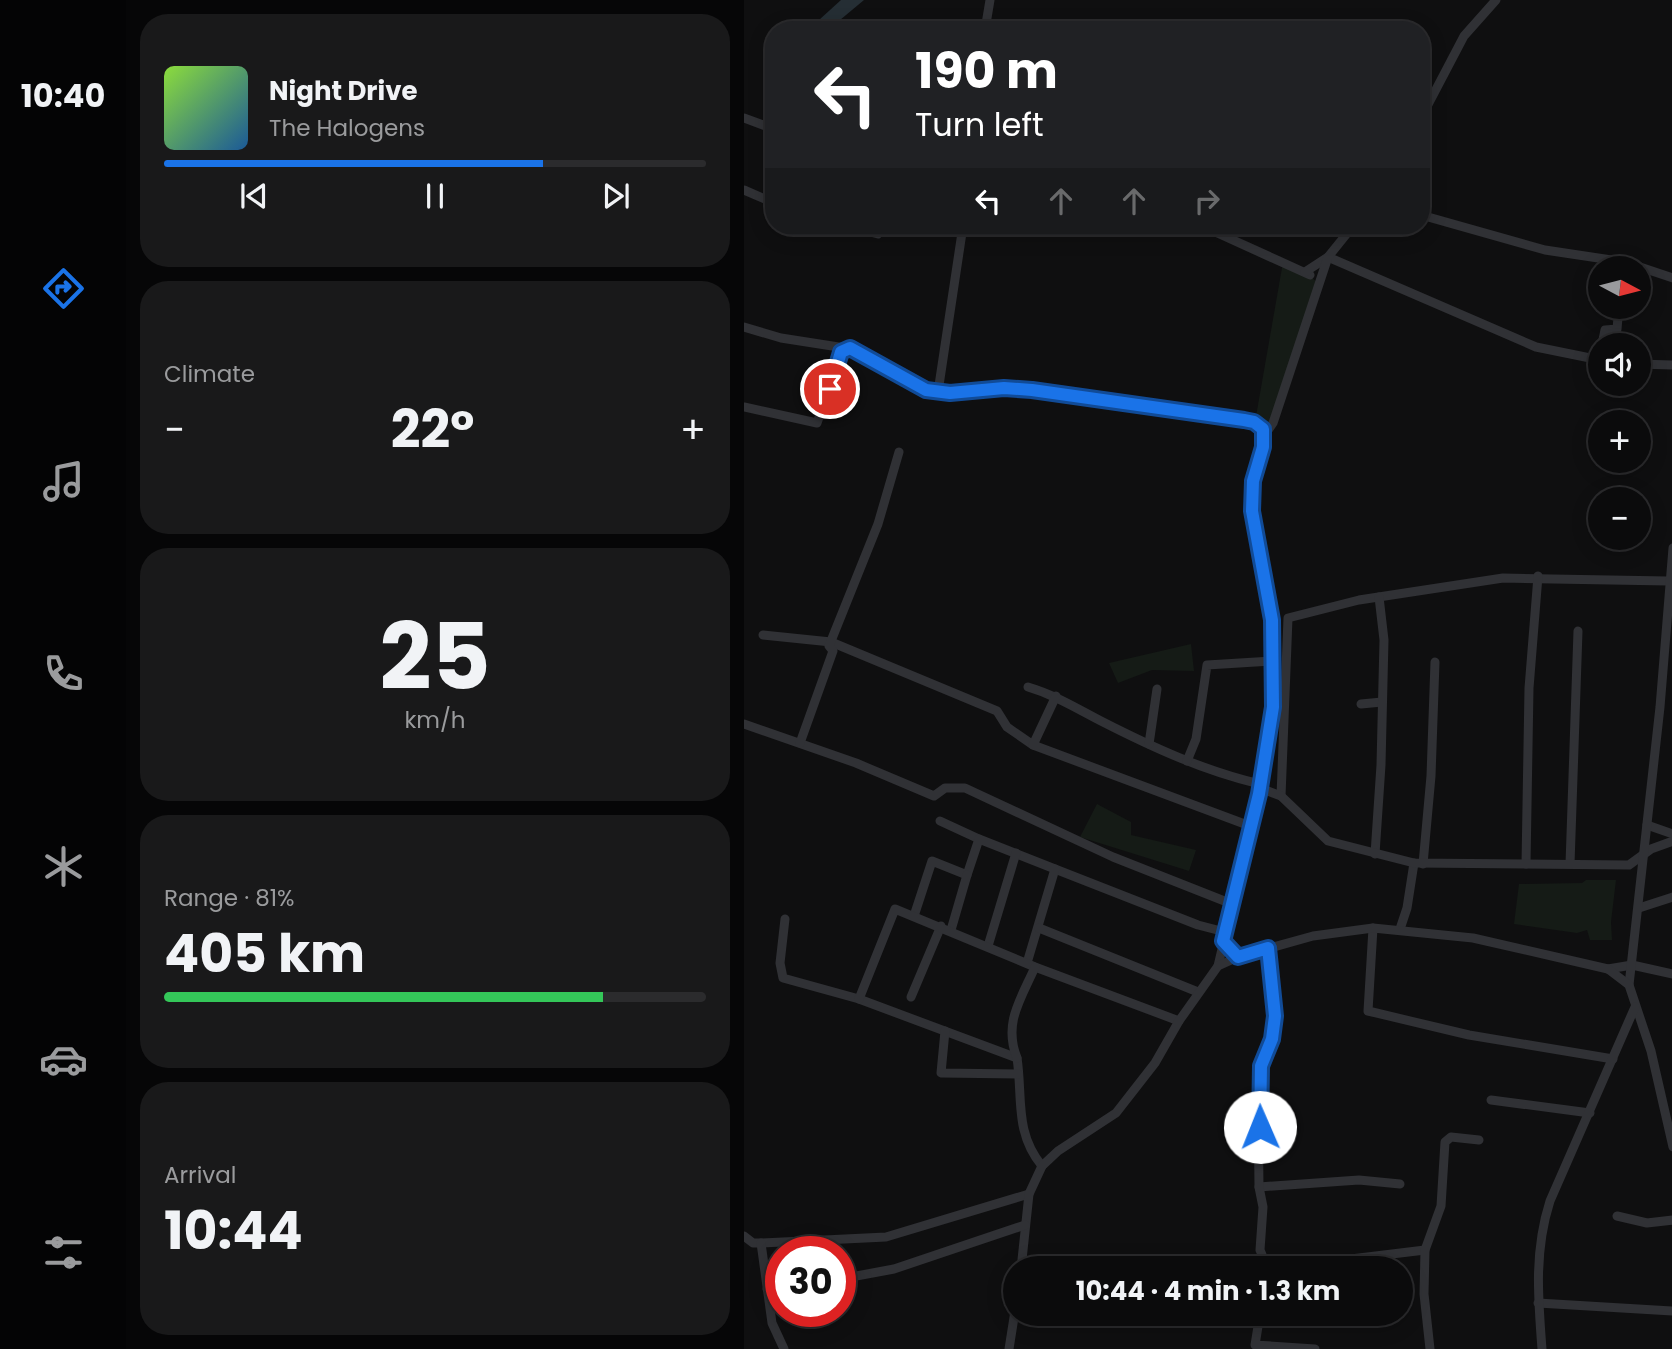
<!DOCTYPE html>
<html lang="en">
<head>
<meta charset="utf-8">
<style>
  :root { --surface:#0b0b0c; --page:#19191a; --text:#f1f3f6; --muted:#9a9b9d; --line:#2b2b2d; --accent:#1a73e8 }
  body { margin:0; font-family:Poppins,sans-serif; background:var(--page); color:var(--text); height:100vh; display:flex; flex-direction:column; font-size:26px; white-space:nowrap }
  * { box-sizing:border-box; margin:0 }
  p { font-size:23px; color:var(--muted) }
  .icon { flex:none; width:38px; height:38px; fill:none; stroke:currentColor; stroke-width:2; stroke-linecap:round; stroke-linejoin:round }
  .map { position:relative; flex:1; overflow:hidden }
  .side { display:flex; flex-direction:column; gap:14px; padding:14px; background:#060607; width:618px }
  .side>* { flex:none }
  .guide { position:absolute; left:21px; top:21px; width:665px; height:214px; border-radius:28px; box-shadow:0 4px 18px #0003,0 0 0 2px var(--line); background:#202124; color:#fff; overflow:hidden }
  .needle { width:46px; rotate:97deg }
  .fabs { position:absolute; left:844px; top:256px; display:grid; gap:14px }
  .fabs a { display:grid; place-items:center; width:63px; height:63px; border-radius:50%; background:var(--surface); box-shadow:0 4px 18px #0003,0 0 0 2px var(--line); font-size:35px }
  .speed { position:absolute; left:21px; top:1236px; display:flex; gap:14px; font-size:35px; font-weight:700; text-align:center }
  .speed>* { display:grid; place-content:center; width:91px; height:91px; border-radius:50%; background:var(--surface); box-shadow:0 4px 18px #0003,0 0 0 2px var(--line); line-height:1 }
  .speed .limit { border:10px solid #d22; background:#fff; color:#111 }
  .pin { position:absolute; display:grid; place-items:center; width:60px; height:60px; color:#fff; margin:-30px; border:4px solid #fff; border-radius:50%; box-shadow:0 2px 7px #0007 }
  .me { position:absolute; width:77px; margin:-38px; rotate:359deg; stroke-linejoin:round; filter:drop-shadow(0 0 5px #0008) }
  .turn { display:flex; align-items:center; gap:24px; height:147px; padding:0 35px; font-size:32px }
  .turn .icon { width:91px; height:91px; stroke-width:2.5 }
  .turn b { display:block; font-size:49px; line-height:60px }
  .lanes { display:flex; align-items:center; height:66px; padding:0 35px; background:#0003; justify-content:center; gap:35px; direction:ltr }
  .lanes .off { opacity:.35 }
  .big { font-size:52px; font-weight:700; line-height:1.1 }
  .side .tile { flex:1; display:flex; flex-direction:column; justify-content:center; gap:10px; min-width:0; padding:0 24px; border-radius:28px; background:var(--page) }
  .side .dial { align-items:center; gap:0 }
  .dial b { font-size:91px; line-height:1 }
  .song { display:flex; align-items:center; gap:21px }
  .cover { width:84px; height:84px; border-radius:10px; background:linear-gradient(135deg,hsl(90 70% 55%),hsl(210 70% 35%)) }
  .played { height:7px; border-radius:4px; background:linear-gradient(90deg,var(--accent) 70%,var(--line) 70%) }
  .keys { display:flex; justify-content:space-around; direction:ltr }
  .heat { display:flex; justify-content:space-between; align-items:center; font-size:38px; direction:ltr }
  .charge { height:10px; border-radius:5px; background:linear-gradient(90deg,#34c759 81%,var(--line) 0) }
  .trip { position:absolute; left:259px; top:1256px; width:410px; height:70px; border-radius:35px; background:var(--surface); box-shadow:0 4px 18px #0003,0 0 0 2px var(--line); font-weight:700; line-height:70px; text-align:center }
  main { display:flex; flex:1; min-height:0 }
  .menu { display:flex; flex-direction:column; width:126px; justify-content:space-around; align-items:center; background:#040405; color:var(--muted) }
  .menu .icon { width:49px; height:49px }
  .menu .on { color:var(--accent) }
  .menu b { font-size:32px; color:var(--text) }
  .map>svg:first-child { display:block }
</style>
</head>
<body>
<main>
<nav class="menu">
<b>10:40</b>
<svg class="icon on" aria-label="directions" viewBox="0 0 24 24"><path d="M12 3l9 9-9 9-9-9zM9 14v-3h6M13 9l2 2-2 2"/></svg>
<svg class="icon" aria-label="music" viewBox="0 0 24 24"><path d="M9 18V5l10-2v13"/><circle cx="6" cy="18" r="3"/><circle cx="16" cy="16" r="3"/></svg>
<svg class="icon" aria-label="phone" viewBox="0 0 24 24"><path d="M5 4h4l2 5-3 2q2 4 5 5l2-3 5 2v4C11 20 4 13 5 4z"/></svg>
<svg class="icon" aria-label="climate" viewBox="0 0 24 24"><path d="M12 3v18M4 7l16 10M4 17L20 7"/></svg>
<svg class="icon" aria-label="car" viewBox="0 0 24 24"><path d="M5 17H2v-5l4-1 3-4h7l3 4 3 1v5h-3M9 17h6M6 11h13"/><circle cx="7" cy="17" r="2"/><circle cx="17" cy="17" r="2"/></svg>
<svg class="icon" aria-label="filters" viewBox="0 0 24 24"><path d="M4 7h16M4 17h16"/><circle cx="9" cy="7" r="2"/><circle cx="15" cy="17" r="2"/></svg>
</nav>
<section class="side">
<div class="tile">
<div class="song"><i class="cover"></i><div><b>Night Drive</b><p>The Halogens</p></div></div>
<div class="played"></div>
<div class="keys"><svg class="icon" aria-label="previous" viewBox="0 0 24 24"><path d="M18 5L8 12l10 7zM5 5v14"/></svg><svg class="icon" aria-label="pause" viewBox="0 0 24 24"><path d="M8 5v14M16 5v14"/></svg><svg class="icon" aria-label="next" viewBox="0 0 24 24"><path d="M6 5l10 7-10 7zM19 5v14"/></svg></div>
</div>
<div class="tile"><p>Climate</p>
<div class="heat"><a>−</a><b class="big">22°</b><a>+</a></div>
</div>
<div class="tile dial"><b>25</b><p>km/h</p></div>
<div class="tile"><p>Range · 81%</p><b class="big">405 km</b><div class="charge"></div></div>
<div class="tile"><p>Arrival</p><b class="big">10:44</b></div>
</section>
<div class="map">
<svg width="929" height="1349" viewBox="0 0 929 1349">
  <rect width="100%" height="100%" fill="#0f0f10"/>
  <!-- green -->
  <g fill="#151b16">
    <polygon points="539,262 561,272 574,283 529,423 511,422"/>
    <polygon points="447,644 450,671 408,670 374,683 365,663"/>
    <polygon points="353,804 387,822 387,835 452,850 445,871 336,837"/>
    <polygon points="842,880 872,880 867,922 868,940 846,940 843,930 833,933 770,924 775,884 838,883"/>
  </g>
  <!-- water -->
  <polygon fill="#252e34" points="97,0 120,0 84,30 64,30"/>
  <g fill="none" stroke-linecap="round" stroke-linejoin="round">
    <!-- minor -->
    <g stroke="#303135" stroke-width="9">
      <polyline points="241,30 246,0"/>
      <polyline points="0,118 30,129"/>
      <polyline points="677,118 720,36 752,0"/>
      <polyline points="0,190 30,203"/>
      <polyline points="677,215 801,250 881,262 929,278"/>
      <polyline points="103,226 134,234"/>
      <polyline points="458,226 566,275"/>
      <polyline points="561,272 584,257 792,347 856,360"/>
      <polyline points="0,327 37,338 101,348"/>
      <polyline points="858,345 861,330 873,329 875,306"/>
      <polyline points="894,364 929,365"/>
      <polyline points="194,392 219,226"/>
      <polyline points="0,407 73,423 98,352 106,348 182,390 206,393 260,388 288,390 511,422 519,429 520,436"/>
      <polyline points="19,635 87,642 253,711 263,727 289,745"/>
      <path d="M 284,687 C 311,695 332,708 357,721 C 408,747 460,771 516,784"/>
      <polyline points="312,696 289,745 506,826"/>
      <polyline points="617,704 638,702"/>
      <polyline points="0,724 112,763 190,796 201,788 221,788 369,857 488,904"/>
      <polyline points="56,743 89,651 85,646 134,524 155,452"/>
      <polyline points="405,744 413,689"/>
      <polyline points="443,761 452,739 463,665 529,661"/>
      <polyline points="516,788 529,707 528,620 507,500 520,436 529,423 584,257 609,226"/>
      <polyline points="537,796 544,618 615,600 759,578 924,581"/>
      <polyline points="196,821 235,839"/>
      <polyline points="903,825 929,834"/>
      <polyline points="631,854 637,765 640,640 635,597"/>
      <polyline points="679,864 687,776 691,662"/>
      <polyline points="782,864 785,688 794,576"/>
      <polyline points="826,864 834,631"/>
      <polyline points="311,869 454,925 481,932"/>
      <polyline points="895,908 929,897"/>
      <polyline points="170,916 188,861 223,875 235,839 311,869 283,963"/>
      <path d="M 41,919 L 36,963 L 39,978 L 115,999 L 273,1058 C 279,1097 270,1132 298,1166"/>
      <polyline points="295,928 454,992"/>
      <polyline points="629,928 624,1011 725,1035 869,1059"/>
      <polyline points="656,929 663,908 670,863"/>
      <polyline points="207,930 223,875"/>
      <polyline points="244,946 272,853"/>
      <polyline points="474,966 516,788 537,796 584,841 670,863 885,865 907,849 929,841"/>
      <polyline points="864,969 888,965 929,974"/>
      <polyline points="885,985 916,707 929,548"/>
      <polyline points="167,997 197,926"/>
      <polyline points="115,999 151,909 291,967 435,1021"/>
      <polyline points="201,1031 197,1073 274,1074"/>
      <path d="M 273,1058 C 259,1023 277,999 291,967"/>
      <polyline points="747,1100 846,1113"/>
      <polyline points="515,1187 615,1180 656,1184"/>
      <polyline points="873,1216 903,1223 929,1220"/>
      <polyline points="0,1236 9,1243 17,1243 142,1237 285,1194"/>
      <polyline points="17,1243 28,1323 40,1349"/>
      <polyline points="277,1269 285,1194 298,1166 314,1151 372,1113 411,1063 435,1021 474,966 494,957 569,936 629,928 729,938 864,969 885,985 907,1051 929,1147"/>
      <polyline points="524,1269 516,1250 519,1207 515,1187 514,1101 517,1066 528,1039 531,1016 524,948"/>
      <polyline points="524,1269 681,1250"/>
      <polyline points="96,1279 150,1269 281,1225"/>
      <polyline points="23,1289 37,1287"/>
      <polyline points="794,1303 929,1311"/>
      <polyline points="516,1314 511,1345 571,1349"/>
      <polyline points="265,1349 271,1311"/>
      <polyline points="686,1349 680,1294 681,1250 697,1206 701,1142 707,1137 735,1140"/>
      <path d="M 798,1349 C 794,1297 790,1251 806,1201 L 891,1007"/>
    </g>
  </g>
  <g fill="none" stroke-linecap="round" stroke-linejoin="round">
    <defs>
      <polyline id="route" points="86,389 97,352 106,348 182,390 206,393 260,388 288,390 500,420 510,422 519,429 519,447 509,481 508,511 528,620 529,707 515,794 479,941 494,957 524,948 531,1016 528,1039 517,1066 516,1127"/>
    </defs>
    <!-- route casing -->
    <use href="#route" stroke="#114b97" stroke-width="18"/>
    <!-- route -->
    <use href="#route" stroke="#1a73e8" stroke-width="12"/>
  </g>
</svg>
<div class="fabs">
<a><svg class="needle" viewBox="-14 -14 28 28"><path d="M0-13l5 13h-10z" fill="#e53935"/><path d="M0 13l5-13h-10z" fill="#9a9b9d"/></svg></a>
<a><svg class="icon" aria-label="sound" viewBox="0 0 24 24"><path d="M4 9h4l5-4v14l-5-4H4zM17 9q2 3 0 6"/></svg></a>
<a>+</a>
<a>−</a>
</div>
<div class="speed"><div class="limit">30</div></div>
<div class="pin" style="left:86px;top:389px;background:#d93025"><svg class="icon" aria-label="arrive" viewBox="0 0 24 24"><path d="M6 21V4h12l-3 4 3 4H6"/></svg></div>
<svg class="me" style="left:516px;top:1127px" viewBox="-20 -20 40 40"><circle r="19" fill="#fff"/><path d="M0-13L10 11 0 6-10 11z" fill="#1a73e8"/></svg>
<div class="trip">10:44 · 4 min · 1.3 km</div>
<div class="guide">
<div class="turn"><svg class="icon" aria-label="left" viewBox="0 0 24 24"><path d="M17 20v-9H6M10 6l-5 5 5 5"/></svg><div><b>190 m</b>Turn left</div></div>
<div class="lanes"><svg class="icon" aria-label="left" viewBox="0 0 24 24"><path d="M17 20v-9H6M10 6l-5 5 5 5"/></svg><svg class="icon off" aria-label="ahead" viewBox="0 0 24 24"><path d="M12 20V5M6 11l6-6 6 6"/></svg><svg class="icon off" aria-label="ahead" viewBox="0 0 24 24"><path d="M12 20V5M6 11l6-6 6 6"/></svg><svg class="icon off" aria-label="right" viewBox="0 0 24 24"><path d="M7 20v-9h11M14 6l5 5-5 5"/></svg></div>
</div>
</div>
</main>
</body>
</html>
